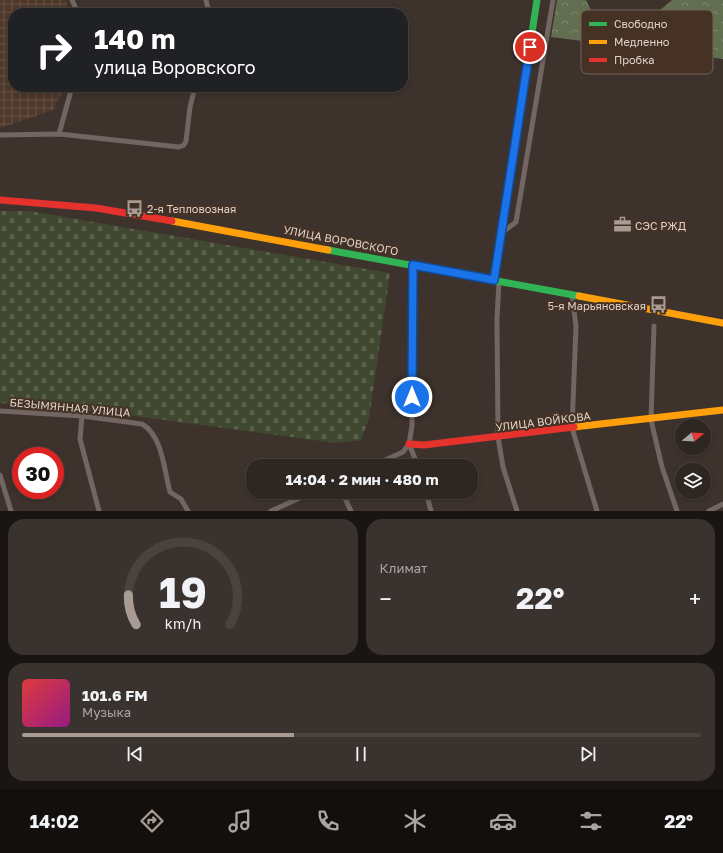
<!DOCTYPE html>
<html lang="ru">
<head>
<meta charset="utf-8">
<style>
  :root { --surface:#2e2621; --page:#3a322e; --text:#f1f3f6; --muted:#a7a5a5; --line:#49433f; --accent:#a79b93 }
  body { margin:0; font-family:"Golos Text",sans-serif; background:var(--page); color:var(--text); height:100vh; display:flex; flex-direction:column; font-size:15px; white-space:nowrap }
  * { box-sizing:border-box; margin:0 }
  p { font-size:13px; color:var(--muted) }
  .icon { flex:none; width:22px; height:22px; fill:none; stroke:currentColor; stroke-width:2; stroke-linecap:round; stroke-linejoin:round }
  .map { position:relative; height:511px; overflow:hidden }
  .panel { display:flex; flex-direction:column; gap:8px; padding:8px; background:#191512; flex:1 }
  .panel>* { flex:none }
  .hud { position:absolute; left:8px; top:8px; width:400px; height:84px; border-radius:16px; box-shadow:0 2px 6px #0003,0 0 0 1px var(--line); background:#202124; color:#fff; overflow:hidden }
  .needle { width:26px; rotate:72deg }
  .fabs { position:absolute; left:675px; top:419px; display:grid; gap:8px }
  .fabs a { display:grid; place-items:center; width:36px; height:36px; border-radius:50%; background:var(--surface); box-shadow:0 2px 6px #0003,0 0 0 1px var(--line); font-size:20px }
  .speed { position:absolute; left:12px; top:447px; display:flex; gap:8px; font-size:20px; font-weight:700; text-align:center }
  .speed>* { display:grid; place-content:center; width:52px; height:52px; border-radius:50%; background:var(--surface); box-shadow:0 2px 6px #0003,0 0 0 1px var(--line); line-height:1 }
  .speed .limit { border:6px solid #d22; background:#fff; color:#111 }
  .pin { position:absolute; display:grid; place-items:center; width:34px; height:34px; color:#fff; margin:-17px; border:2px solid #fff; border-radius:50%; box-shadow:0 1px 4px #0007 }
  .me { position:absolute; width:44px; margin:-22px; rotate:0deg; stroke-linejoin:round; filter:drop-shadow(0 0 3px #0008) }
  .turn { display:flex; align-items:center; gap:14px; height:84px; padding:0 20px; font-size:18px }
  .turn .icon { width:52px; height:52px; stroke-width:2.5 }
  .turn b { display:block; font-size:28px; line-height:34px }
  .big { font-size:30px; font-weight:700; line-height:1.1 }
  .panel .tile { flex:1; display:flex; flex-direction:column; justify-content:center; gap:6px; min-width:0; padding:0 14px; border-radius:16px; background:var(--page) }
  .panel .dial { align-items:center; gap:0 }
  .dial svg { height:104px; overflow:visible; fill:none; stroke:var(--line); stroke-width:7; stroke-linecap:round; text-anchor:middle }
  .dial text { fill:var(--text); stroke:none }
  .song { display:flex; align-items:center; gap:12px }
  .cover { width:48px; height:48px; border-radius:6px; background:linear-gradient(135deg,hsl(0 70% 55%),hsl(310 70% 35%)) }
  .played { height:4px; border-radius:2px; background:linear-gradient(90deg,var(--accent) 40%,var(--line) 40%) }
  .keys { display:flex; justify-content:space-around; direction:ltr }
  .heat { display:flex; justify-content:space-between; align-items:center; font-size:22px; direction:ltr }
  .panel .tiles { flex:1; display:grid; gap:8px; grid-template-columns:1fr 1fr }
  .tile:last-child { grid-column:span 2 }
  .trip { position:absolute; left:246px; top:459px; width:232px; height:40px; border-radius:16px; background:var(--surface); box-shadow:0 2px 6px #0003,0 0 0 1px var(--line); font-weight:700; line-height:40px; text-align:center }
  .tabs { display:flex; height:64px; justify-content:space-around; align-items:center; background:#120f0d; color:var(--muted) }
  .tabs .icon { width:28px; height:28px }
  .tabs .current { color:var(--accent) }
  .tabs b { font-size:18px; color:var(--text) }
  .map>svg:first-child { display:block }
</style>
</head>
<body>
<div class="map">
<svg width="723" height="511" viewBox="0 0 723 511">
  <defs>
    <pattern id="industrial-grid" width="8" height="8" patternUnits="userSpaceOnUse"><rect width="8" height="8" fill="#4e3829"/><path d="M0 4h8M4 0v8" fill="none" stroke="#675447"/></pattern>
    <pattern id="forest-crowns" width="20" height="18" patternUnits="userSpaceOnUse"><rect width="20" height="18" fill="#626e50"/><path d="M2 6a3 3 0 1 1 6 0M12 15a3 3 0 1 1 6 0" fill="none" stroke="#7f8870"/></pattern>
    <pattern id="cemetery-stones" width="16" height="16" patternUnits="userSpaceOnUse"><rect width="16" height="16" fill="#404930"/><path d="M2 7V4a2 2 0 0 1 4 0v3zM10 15v-3a2 2 0 0 1 4 0v3z" fill="#5b624d"/></pattern>
  </defs>
  <rect width="100%" height="100%" fill="#3e332c"/>
  <!-- industrial -->
  <polygon fill="url(#industrial-grid)" points="0,0 66,0 69,13 13,13 13,87 65,87 53,110 0,128"/>
  <!-- forest -->
  <polygon fill="url(#forest-crowns)" points="557,0 586,0 593,14 612,25 621,34 638,29 672,0 723,0 723,59 551,37"/>
  <!-- cemetery -->
  <polygon fill="url(#cemetery-stones)" points="0,211 29,211 390,273 369,418 361,440 336,443 97,411 0,403"/>
  <g fill="none" stroke-linecap="round" stroke-linejoin="round">
    <!-- street -->
    <g stroke="#726562" stroke-width="5">
      <polyline points="72,0 78,13"/>
      <polyline points="206,0 209,13"/>
      <polyline points="59,134 72,87"/>
      <polyline points="0,135 59,134 179,147 184,145 186,141 190,107 195,87"/>
      <polyline points="500,234 516,222 553,0"/>
      <polyline points="413,265 412,426 409,444 418,466"/>
      <polyline points="499,281 497,319 498,437 503,467 517,511"/>
      <polyline points="572,295 576,326 572,428 597,511"/>
      <polyline points="654,326 651,420 662,467 677,511"/>
      <path d="M 0,411 L 82,416 L 142,424 C 163,436 164,471 170,492 L 181,499 L 188,511"/>
      <polyline points="82,416 80,439 99,511"/>
      <polyline points="372,466 403,452 409,444"/>
      <polyline points="0,475 11,511"/>
      <polyline points="342,492 351,511"/>
      <polyline points="426,492 431,511"/>
      <polyline points="271,511 313,492"/>
      <polyline points="709,511 723,504"/>
    </g>
    <!-- fast -->
    <g stroke="#30b455" stroke-width="7">
      <polyline points="328,250 579,296"/>
      <polyline points="494,280 537,0"/>
    </g>
    <!-- slow -->
    <g stroke="#ff9f0a" stroke-width="7">
      <polyline points="172,221 328,250"/>
      <polyline points="579,296 723,323"/>
      <polyline points="574,427 723,410"/>
    </g>
    <!-- jam -->
    <g stroke="#e5322d" stroke-width="7">
      <polyline points="0,200 96,208 172,221"/>
      <polyline points="409,444 424,445 574,427"/>
    </g>
  </g>
  <g fill="none" stroke-linecap="round" stroke-linejoin="round">
    <defs>
      <polyline id="route" points="412,397 413,265 494,280 530,47"/>
    </defs>
    <!-- route casing -->
    <use href="#route" stroke="#114b97" stroke-width="10"/>
    <!-- route -->
    <use href="#route" stroke="#1a73e8" stroke-width="7"/>
  </g>
  <!-- icons -->
  <defs>
    <symbol id="bus-bare" viewBox="-9 -9 18 18"><path d="M-5-6H5V4H4V6H2V4H-2V6H-4V4H-5ZM-3.5-4V0h7V-4ZM-3.5 1.2v1.5H-2V1.2ZM2 1.2v1.5H3.5V1.2Z" fill="#a79b93" stroke="#453225" stroke-width="2.5" paint-order="stroke"/></symbol>
    <symbol id="office-bare" viewBox="-9 -9 18 18"><path d="M-6-3h4V-5.5h4V-3h4V5H-6ZM-1-4.5V-3h2v-1.5ZM-6 0V1H6V0Z" fill="#a79b93" stroke="#453225" stroke-width="2.5" paint-order="stroke"/></symbol>
  </defs>
  <g fill-rule="evenodd">
    <use href="#bus-bare" x="122" y="196" width="25" height="25"/>
    <use href="#office-bare" x="610" y="212" width="25" height="25"/>
    <use href="#bus-bare" x="646" y="292" width="25" height="25"/>
  </g>
  <g text-anchor="middle" dominant-baseline="central" stroke-width="4" stroke-linejoin="round" paint-order="stroke">
    <!-- poi labels -->
    <g font-size="11" fill="#dfd3cb" stroke="#453225" text-anchor="start">
      <text x="147" y="208">2-я Тепловозная</text>
      <text x="635" y="225">СЭС РЖД</text>
      <text x="646" y="305" text-anchor="end">5-я Марьяновская</text>
    </g>
    <!-- street labels -->
    <g font-size="11" fill="#dfd3cb" stroke="#453225">
      <text transform="translate(341 240) rotate(11)">УЛИЦА ВОРОВСКОГО</text>
      <text transform="translate(70 407) rotate(5)">БЕЗЫМЯННАЯ УЛИЦА</text>
      <text transform="translate(543 421) rotate(-7)">УЛИЦА ВОЙКОВА</text>
    </g>
  </g>
  <!-- legend -->
  <rect x="581" y="10" width="132" height="64" rx="6" fill="#453225" stroke="#736257" stroke-width="1"/>
  <rect x="589" y="22" width="18" height="4" fill="#30b455"/>
  <rect x="589" y="40" width="18" height="4" fill="#ff9f0a"/>
  <rect x="589" y="58" width="18" height="4" fill="#e5322d"/>
  <g font-size="11" fill="#dfd3cb">
    <text x="614" y="28">Свободно</text>
    <text x="614" y="46">Медленно</text>
    <text x="614" y="64">Пробка</text>
  </g>
</svg>
<div class="fabs">
<a><svg class="needle" viewBox="-14 -14 28 28"><path d="M0-13l5 13h-10z" fill="#e53935"/><path d="M0 13l5-13h-10z" fill="#a7a5a5"/></svg></a>
<a><svg class="icon" aria-label="layers" viewBox="0 0 24 24"><path d="M12 4l9 5-9 5-9-5zM3 14l9 5 9-5"/></svg></a>
</div>
<div class="speed"><div class="limit">30</div></div>
<div class="pin" style="left:530px;top:47px;background:#d93025"><svg class="icon" aria-label="arrive" viewBox="0 0 24 24"><path d="M6 21V4h12l-3 4 3 4H6"/></svg></div>
<svg class="me" style="left:412px;top:397px" viewBox="-20 -20 40 40"><circle r="17" fill="#1a73e8" stroke="#fff" stroke-width="3"/><path d="M0-11L8 9 0 5-8 9z" fill="#fff"/></svg>
<div class="trip">14:04 · 2 мин · 480 m</div>
<div class="hud">
<div class="turn"><svg class="icon" aria-label="right" viewBox="0 0 24 24"><path d="M7 20v-9h11M14 6l5 5-5 5"/></svg><div><b>140 m</b>улица Воровского</div></div>
</div>
</div>
<section class="panel">
<div class="tiles">
<div class="tile dial"><svg viewBox="0 0 100 80">
<path d="M14 69A42 42 0 1 1 86 69"/>
<path d="M14 69A42 42 0 0 1 8 46" stroke="#a79b93"/>
<text x="50" y="56" font-size="32" font-weight="700">19</text>
<text x="50" y="72" font-size="11">km/h</text>
</svg></div>
<div class="tile"><p>Климат</p>
<div class="heat"><a>−</a><b class="big">22°</b><a>+</a></div>
</div>
<div class="tile">
<div class="song"><i class="cover"></i><div><b>101.6 FM</b><p>Музыка</p></div></div>
<div class="played"></div>
<div class="keys"><svg class="icon" aria-label="previous" viewBox="0 0 24 24"><path d="M18 5L8 12l10 7zM5 5v14"/></svg><svg class="icon" aria-label="pause" viewBox="0 0 24 24"><path d="M8 5v14M16 5v14"/></svg><svg class="icon" aria-label="next" viewBox="0 0 24 24"><path d="M6 5l10 7-10 7zM19 5v14"/></svg></div>
</div>
</div>
</section>
<nav class="tabs">
<b>14:02</b>
<svg class="icon current" aria-label="directions" viewBox="0 0 24 24"><path d="M12 3l9 9-9 9-9-9zM9 14v-3h6M13 9l2 2-2 2"/></svg>
<svg class="icon" aria-label="music" viewBox="0 0 24 24"><path d="M9 18V5l10-2v13"/><circle cx="6" cy="18" r="3"/><circle cx="16" cy="16" r="3"/></svg>
<svg class="icon" aria-label="phone" viewBox="0 0 24 24"><path d="M5 4h4l2 5-3 2q2 4 5 5l2-3 5 2v4C11 20 4 13 5 4z"/></svg>
<svg class="icon" aria-label="climate" viewBox="0 0 24 24"><path d="M12 3v18M4 7l16 10M4 17L20 7"/></svg>
<svg class="icon" aria-label="car" viewBox="0 0 24 24"><path d="M5 17H2v-5l4-1 3-4h7l3 4 3 1v5h-3M9 17h6M6 11h13"/><circle cx="7" cy="17" r="2"/><circle cx="17" cy="17" r="2"/></svg>
<svg class="icon" aria-label="filters" viewBox="0 0 24 24"><path d="M4 7h16M4 17h16"/><circle cx="9" cy="7" r="2"/><circle cx="15" cy="17" r="2"/></svg>
<b>22°</b>
</nav>
</body>
</html>
